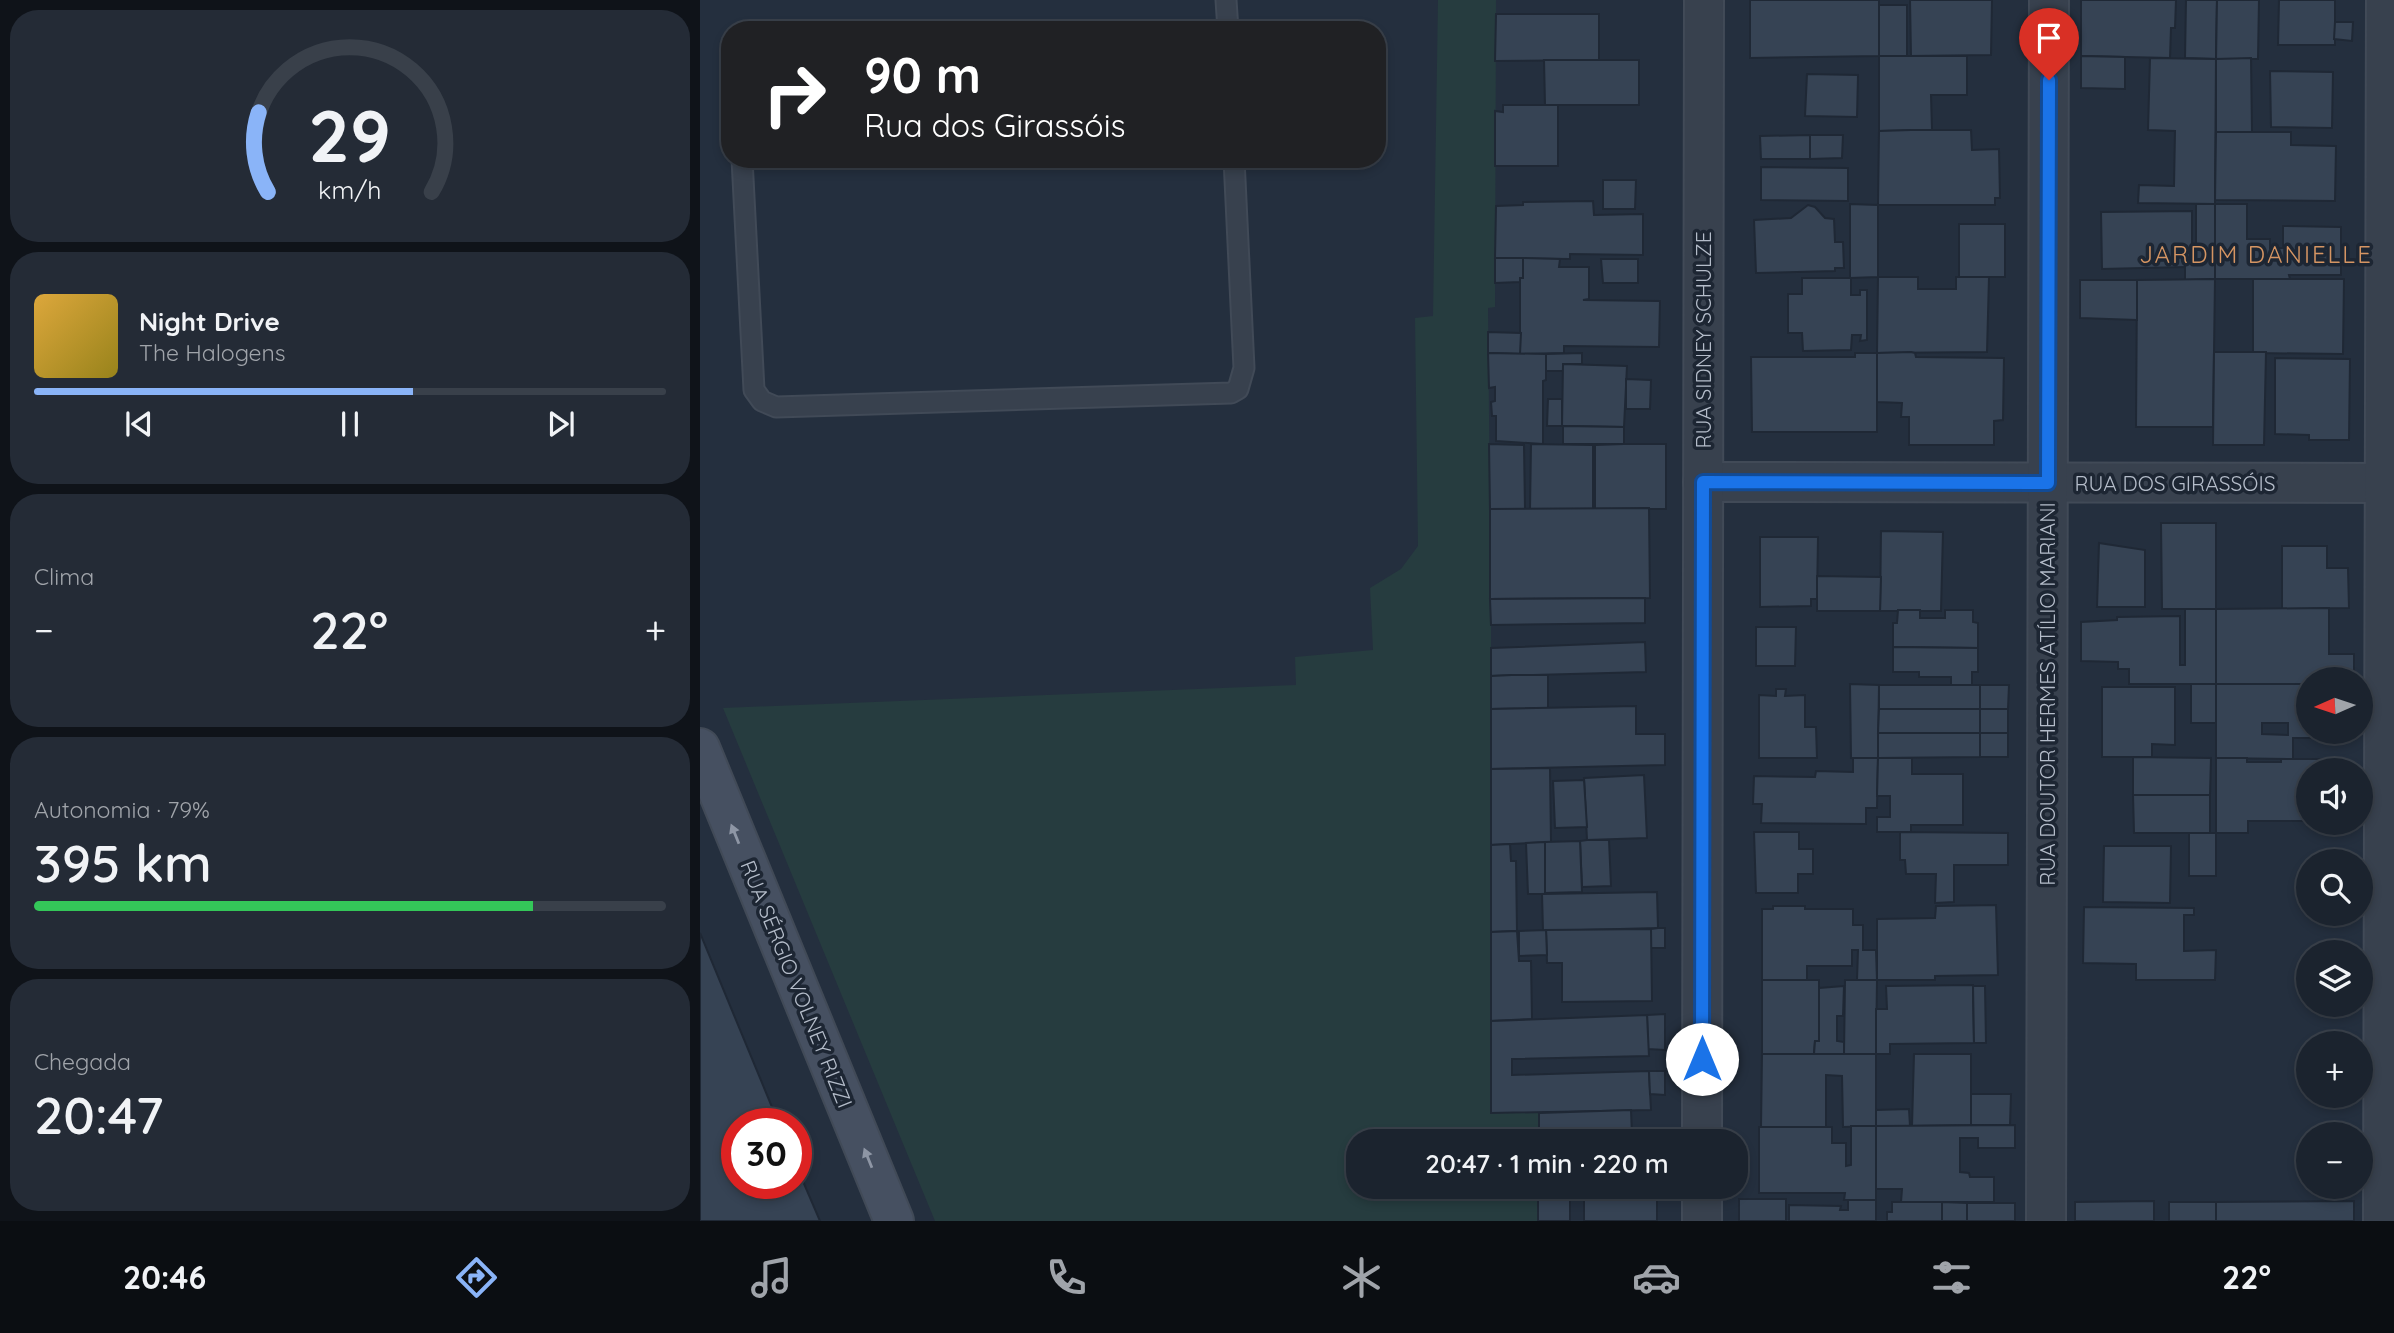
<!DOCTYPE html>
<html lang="pt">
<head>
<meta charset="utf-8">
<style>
  :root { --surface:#1b232e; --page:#242b36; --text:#f1f3f6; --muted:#a0a4aa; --line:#39404a; --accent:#8ab4f8 }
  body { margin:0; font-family:Quicksand,sans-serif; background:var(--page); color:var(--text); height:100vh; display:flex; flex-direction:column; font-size:26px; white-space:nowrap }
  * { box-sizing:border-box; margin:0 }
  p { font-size:23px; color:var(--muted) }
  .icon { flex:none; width:38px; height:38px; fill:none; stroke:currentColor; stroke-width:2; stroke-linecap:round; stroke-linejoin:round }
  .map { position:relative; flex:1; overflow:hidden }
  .panel { display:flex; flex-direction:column; gap:10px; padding:10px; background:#0f1319; width:700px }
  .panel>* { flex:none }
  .banner { position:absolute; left:21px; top:21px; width:665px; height:147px; border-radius:28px; box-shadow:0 4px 10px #0003,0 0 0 2px var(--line); background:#202124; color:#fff; overflow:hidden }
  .needle { width:46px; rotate:267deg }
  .buttons { position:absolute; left:1596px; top:667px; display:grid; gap:14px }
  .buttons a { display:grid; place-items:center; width:77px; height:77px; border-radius:50%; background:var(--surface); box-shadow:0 4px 10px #0003,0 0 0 2px var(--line); font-size:35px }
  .speed { position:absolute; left:21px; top:1108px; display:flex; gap:14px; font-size:35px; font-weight:700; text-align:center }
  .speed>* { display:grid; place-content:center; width:91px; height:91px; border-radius:50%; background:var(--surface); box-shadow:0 4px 10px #0003,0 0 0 2px var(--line); line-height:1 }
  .speed .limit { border:10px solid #d22; background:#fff; color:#111 }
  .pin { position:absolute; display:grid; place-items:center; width:60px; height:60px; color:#fff; margin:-72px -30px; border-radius:50% 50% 50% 0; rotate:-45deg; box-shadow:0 0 7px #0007 }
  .pin .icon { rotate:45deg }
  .me { position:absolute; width:77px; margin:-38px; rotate:0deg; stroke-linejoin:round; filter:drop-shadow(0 0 5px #0008) }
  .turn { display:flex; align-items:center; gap:24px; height:147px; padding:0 28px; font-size:32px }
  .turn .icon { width:91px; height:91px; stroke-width:2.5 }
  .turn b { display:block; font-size:49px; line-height:60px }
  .big { font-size:52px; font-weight:600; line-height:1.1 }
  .panel .tile { flex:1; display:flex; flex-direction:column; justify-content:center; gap:10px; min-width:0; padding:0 24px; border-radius:28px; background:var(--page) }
  .panel .dial { align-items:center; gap:0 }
  .dial svg { height:182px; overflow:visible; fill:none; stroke:var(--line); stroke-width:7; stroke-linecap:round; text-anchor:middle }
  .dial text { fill:var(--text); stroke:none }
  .song { display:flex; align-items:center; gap:21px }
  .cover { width:84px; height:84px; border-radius:10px; background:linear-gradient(135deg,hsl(40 70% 55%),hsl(50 70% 35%)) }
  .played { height:7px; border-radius:4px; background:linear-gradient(90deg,var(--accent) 60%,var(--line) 60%) }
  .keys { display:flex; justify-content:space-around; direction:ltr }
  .heat { display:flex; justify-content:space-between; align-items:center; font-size:38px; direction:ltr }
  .charge { height:10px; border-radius:5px; background:linear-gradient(90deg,#34c759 79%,var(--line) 0) }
  .trip { position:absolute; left:646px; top:1129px; width:402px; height:70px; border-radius:28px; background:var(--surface); box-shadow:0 4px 10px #0003,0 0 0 2px var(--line); font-weight:600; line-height:70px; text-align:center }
  .dock { display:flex; height:112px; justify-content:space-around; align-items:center; background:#0b0e12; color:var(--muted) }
  .dock .icon { width:49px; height:49px }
  .dock .active { color:var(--accent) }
  .dock b { font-size:32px; color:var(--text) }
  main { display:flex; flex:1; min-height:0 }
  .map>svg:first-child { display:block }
</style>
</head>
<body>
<main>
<section class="panel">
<div class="tile dial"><svg viewBox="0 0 100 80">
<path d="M14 69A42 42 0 1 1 86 69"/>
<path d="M14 69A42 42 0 0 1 10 34" stroke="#8ab4f8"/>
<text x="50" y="56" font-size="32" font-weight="700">29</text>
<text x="50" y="72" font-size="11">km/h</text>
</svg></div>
<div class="tile">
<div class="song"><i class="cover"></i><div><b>Night Drive</b><p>The Halogens</p></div></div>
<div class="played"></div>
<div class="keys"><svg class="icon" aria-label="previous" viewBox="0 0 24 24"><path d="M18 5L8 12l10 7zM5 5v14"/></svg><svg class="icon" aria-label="pause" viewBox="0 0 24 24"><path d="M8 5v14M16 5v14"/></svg><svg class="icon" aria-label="next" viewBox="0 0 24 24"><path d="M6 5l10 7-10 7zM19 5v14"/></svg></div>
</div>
<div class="tile"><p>Clima</p>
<div class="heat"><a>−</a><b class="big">22°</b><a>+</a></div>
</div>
<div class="tile"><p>Autonomia · 79%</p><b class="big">395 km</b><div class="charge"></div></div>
<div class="tile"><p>Chegada</p><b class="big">20:47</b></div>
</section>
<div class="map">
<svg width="1694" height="1221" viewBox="0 0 1694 1221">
  <rect width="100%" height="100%" fill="#242f3e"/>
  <!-- green -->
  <polygon fill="#263c3f" points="738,0 796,0 795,307 788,308 791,625 791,1112 839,1113 839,1141 658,1141 658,1186 838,1187 838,1221 235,1221 23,708 596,685 595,657 673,650 670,588 701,569 718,546 715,318 733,316"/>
  <!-- building -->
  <g fill="#364354" stroke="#1f2835" stroke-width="2" fill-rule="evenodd">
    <polygon points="1050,0 1179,0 1179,56 1050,58"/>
    <polygon points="1210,0 1292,0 1291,55 1211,56"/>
    <polygon points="1381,0 1476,0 1475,28 1471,28 1470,58 1381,56"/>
    <polygon points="1486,0 1517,0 1516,59 1485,58"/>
    <polygon points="1517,0 1559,0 1558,59 1516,59"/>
    <polygon points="1579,0 1635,0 1635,45 1578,45"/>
    <rect x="1179" y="5" width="28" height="51"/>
    <polygon points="796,14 899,14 899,60 795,61"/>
    <polygon points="1635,22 1653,22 1652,41 1634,39"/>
    <polygon points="1179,56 1267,56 1267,95 1231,95 1232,130 1179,131"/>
    <polygon points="1381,56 1425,57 1425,89 1381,88"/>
    <polygon points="1450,58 1516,59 1515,204 1438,203 1439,185 1474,186 1475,131 1448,130"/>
    <polygon points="1551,58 1552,132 1516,132 1516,59"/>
    <polygon points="844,60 939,60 939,105 845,105"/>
    <polygon points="1570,71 1633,72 1632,128 1571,127"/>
    <polygon points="1107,74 1158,75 1157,117 1105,116"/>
    <polygon points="803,105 858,105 858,166 795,166 795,111 803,112"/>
    <polygon points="1211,130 1271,130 1272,150 1299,149 1300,198 1295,198 1295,205 1178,205 1179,131"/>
    <polygon points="1516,132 1591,132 1591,145 1636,146 1635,201 1515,200"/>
    <polygon points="1110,135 1110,159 1061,159 1060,136"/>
    <polygon points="1110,135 1143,135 1142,158 1110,159"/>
    <polygon points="1061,167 1148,168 1148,201 1061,200"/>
    <polygon points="903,180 936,180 935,209 903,209"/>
    <polygon points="893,201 894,215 943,214 943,255 870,254 870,259 795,258 796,206 823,205 823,202"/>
    <polygon points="1150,204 1178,205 1178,277 1150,278"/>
    <polygon points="1496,204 1515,204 1515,279 1485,280 1485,267 1402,269 1401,212 1492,211 1492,259 1496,259"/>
    <polygon points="1515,204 1547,204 1547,239 1570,239 1570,248 1583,248 1583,226 1641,227 1641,275 1589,275 1590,279 1515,279"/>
    <polygon points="1108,205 1115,207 1125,218 1134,219 1135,242 1143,242 1144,268 1135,268 1135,271 1056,273 1054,220 1091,218"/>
    <rect x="1259" y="224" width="46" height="53"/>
    <polygon points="795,258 823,258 823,278 820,278 820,282 795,283"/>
    <polygon points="823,258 860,259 859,267 889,267 889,299 883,300 960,301 959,347 864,346 864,353 820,354 820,278 823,278"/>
    <polygon points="901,259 938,259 938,283 903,283"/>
    <polygon points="1178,277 1218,277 1218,289 1256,289 1256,277 1289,277 1287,352 1177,353"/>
    <polygon points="1102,278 1151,278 1151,295 1160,295 1160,290 1167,290 1167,340 1160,341 1161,335 1152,335 1151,350 1103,351 1102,333 1088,333 1088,294 1102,294"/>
    <polygon points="1515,279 1513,427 1436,427 1437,280"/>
    <polygon points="1553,279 1644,279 1643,354 1553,353"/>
    <polygon points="1380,280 1437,280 1437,320 1380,318"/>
    <polygon points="788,332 821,333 820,354 788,353"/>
    <polygon points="1211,352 1215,353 1216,357 1304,358 1303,420 1294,421 1294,445 1209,445 1209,417 1201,417 1202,403 1177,402 1177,353"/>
    <polygon points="1514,352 1566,352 1564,445 1513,445"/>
    <polygon points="788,353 846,354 846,380 843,381 843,444 796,441 796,416 792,416 791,402 795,401 795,387 789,388"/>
    <polygon points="882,353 882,364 863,364 863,371 846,371 846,354"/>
    <polygon points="1155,353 1177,353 1177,432 1052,432 1051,357 1155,357"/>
    <polygon points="1575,358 1650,359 1649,440 1609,440 1609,435 1575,434"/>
    <polygon points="863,364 927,366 924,427 862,426"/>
    <polygon points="926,379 951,380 950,409 926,409"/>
    <polygon points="848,399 862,399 862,426 847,426"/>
    <polygon points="863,426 924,427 924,444 863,444"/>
    <polygon points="789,444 824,445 825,509 790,509"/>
    <polygon points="831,444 893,445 893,509 830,509"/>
    <polygon points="924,444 966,444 966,509 895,509 895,445"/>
    <polygon points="949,508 950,598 790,599 790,509"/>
    <polygon points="1461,523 1516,523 1516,609 1462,609"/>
    <polygon points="1181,531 1243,532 1241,611 1180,611"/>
    <polygon points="1060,537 1118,537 1117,599 1111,599 1111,606 1060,607"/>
    <polygon points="1399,543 1445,550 1445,607 1397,607"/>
    <polygon points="1582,546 1627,546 1627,568 1648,568 1649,608 1582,609"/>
    <polygon points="1117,576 1181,577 1180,611 1117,611"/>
    <polygon points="945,598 945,623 791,625 790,599"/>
    <polygon points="1629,608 1629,654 1654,654 1654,679 1608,679 1608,684 1516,684 1516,609"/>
    <polygon points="1485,609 1516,609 1516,684 1429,684 1429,669 1418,669 1418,662 1381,661 1381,622 1417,620 1417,617 1480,616 1480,665 1485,665"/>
    <polygon points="1198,610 1220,610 1220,618 1245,618 1245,610 1273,610 1273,622 1278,623 1278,648 1193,647 1193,623 1197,623"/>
    <polygon points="1056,627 1096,627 1095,666 1056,666"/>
    <polygon points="945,642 946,672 791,676 791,648"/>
    <polygon points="1193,647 1278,648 1278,672 1272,672 1272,685 1251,685 1251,677 1219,677 1219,672 1193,672"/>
    <polygon points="812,675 848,675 848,708 791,709 791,676"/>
    <polygon points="1150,684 1179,685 1178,758 1151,758"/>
    <rect x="1491" y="684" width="25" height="39"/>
    <path d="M 1516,684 L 1608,684 L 1608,732 L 1647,732 L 1647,738 L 1593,738 L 1593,759 L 1516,758 ZM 1562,723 L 1588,723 L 1588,735 L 1562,734 Z"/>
    <rect x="1179" y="685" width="101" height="24"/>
    <polygon points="1280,685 1309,685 1308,709 1280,709"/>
    <polygon points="1402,687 1475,687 1475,745 1452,744 1452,757 1402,757"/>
    <polygon points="1076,689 1086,689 1085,696 1105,695 1105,727 1116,727 1117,758 1059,758 1059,695 1076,696"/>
    <polygon points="936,706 936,734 965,734 965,765 791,769 791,709"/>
    <polygon points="1179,709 1280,709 1280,733 1178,733"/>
    <rect x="1280" y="709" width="28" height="24"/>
    <polygon points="1178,733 1280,733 1280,757 1178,758"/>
    <rect x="1280" y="733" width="28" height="24"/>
    <polygon points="1433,757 1511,758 1510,795 1433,795"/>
    <polygon points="1153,758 1178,758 1177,808 1166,808 1166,824 1061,823 1062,804 1053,804 1054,776 1115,777 1116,771 1153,772"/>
    <polygon points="1178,758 1212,758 1212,774 1263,774 1263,825 1211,825 1211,832 1177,832 1177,817 1190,817 1190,796 1177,796"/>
    <polygon points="1516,758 1547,758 1547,762 1581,762 1581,759 1646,759 1646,770 1608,770 1608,821 1548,821 1548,833 1516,833"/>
    <polygon points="850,768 851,842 791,845 791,769"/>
    <polygon points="944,775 947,838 887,840 884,778"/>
    <polygon points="884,780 887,827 855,828 853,781"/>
    <polygon points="1433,795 1510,795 1510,833 1434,833"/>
    <polygon points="1054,832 1099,832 1099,849 1113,849 1113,874 1098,874 1098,893 1056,893"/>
    <polygon points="1200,832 1308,833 1308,865 1254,865 1254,902 1235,903 1236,874 1206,874 1205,860 1200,860"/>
    <rect x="1489" y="833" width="27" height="43"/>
    <polygon points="887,840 909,840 911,886 882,887 880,841"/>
    <polygon points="880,841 882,892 845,893 845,842"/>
    <polygon points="845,842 845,894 828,894 826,843"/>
    <polygon points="810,844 811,861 816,861 817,931 791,932 791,845"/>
    <polygon points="1404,846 1471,846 1470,903 1403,902"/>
    <polygon points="957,892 958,928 843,931 842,894"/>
    <polygon points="1296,905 1298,975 1235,976 1235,980 1177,980 1177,919 1235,918 1236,906"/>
    <polygon points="1073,906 1105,906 1105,909 1153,909 1153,925 1163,925 1163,950 1176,950 1177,980 1157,980 1158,950 1152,950 1152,966 1107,966 1107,980 1062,980 1062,909 1073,909"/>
    <polygon points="1384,907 1494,908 1494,915 1484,915 1484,951 1516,950 1515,980 1436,980 1436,964 1383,963"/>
    <polygon points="958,928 965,928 965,948 951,948 951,929"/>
    <polygon points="951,929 952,1001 862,1002 862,963 847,963 846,930"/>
    <polygon points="846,930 847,955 819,956 819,931"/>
    <polygon points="817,931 819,961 831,961 832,1019 791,1021 791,932"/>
    <polygon points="0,933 79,1124 37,1124 37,1183 96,1183 96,1165 120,1221 0,1221"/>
    <polygon points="1062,980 1119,980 1119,1041 1115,1041 1114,1054 1062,1054"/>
    <polygon points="1145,980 1177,980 1176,1054 1144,1054"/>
    <polygon points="1273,985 1274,1043 1190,1044 1190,1054 1176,1054 1176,1009 1187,1009 1186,986"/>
    <polygon points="1144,986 1143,1016 1137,1016 1137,1041 1144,1042 1144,1054 1114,1054 1115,1041 1119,1041 1119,988"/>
    <polygon points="1273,986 1285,986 1286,1043 1274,1043"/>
    <polygon points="965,1014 965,1050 948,1049 947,1015"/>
    <polygon points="947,1015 949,1056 812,1059 812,1075 949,1071 951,1110 791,1113 791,1021"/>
    <polygon points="1062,1054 1176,1054 1176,1126 1143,1127 1142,1076 1126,1075 1126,1127 1061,1127"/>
    <polygon points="1214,1054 1271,1054 1271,1125 1212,1126"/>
    <polygon points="949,1071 965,1071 965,1095 950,1094"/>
    <polygon points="1271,1094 1311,1094 1310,1125 1271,1125"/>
    <polygon points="1209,1109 1210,1126 1176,1126 1176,1110"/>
    <polygon points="931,1110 932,1135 944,1135 944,1141 839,1141 839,1113"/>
    <polygon points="1315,1125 1315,1148 1278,1148 1278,1138 1260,1138 1260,1172 1269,1173 1270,1177 1294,1177 1294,1202 1201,1202 1202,1189 1176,1189 1176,1126"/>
    <polygon points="1151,1126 1176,1126 1176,1200 1144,1200 1145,1193 1059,1193 1059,1127 1132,1127 1132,1143 1146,1143 1146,1166 1151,1165"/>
    <rect x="944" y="1130" width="21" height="11"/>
    <rect x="838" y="1186" width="48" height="5"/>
    <rect x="907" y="1186" width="46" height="4"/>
    <polygon points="904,1190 941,1190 942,1198 957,1198 957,1221 884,1221 884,1198 905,1198"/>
    <rect x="838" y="1191" width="32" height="30"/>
    <rect x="1039" y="1199" width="47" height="22"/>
    <polygon points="1148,1200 1176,1200 1176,1221 1089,1221 1089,1205 1141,1206 1140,1210 1148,1210"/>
    <polygon points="1454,1201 1454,1221 1375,1221 1375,1202"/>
    <polygon points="1654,1201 1654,1221 1516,1221 1516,1202"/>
    <polygon points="1192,1202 1242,1202 1242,1221 1187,1221 1187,1212 1192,1212"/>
    <polygon points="1242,1202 1267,1203 1267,1221 1242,1221"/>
    <rect x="1469" y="1202" width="47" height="19"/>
    <rect x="1267" y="1203" width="48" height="18"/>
  </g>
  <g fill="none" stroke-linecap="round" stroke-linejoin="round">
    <defs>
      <g id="lane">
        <polyline points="526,0 528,30"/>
        <polyline points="42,159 54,390 62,401 76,407 531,393 538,389 544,368 534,159"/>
      </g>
      <g id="street">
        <polyline points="1003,482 1694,483"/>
        <polyline points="1002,1141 1004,0"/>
        <polyline points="1002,1221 1002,1186"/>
        <polyline points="1346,1221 1349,0"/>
        <polyline points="1683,1221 1686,0"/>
      </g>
      <polyline id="secondary" points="0,748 194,1221"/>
    </defs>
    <!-- lane casing -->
    <use href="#lane" stroke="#414a57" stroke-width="23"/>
    <!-- street casing -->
    <use href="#street" stroke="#414a57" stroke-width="42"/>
    <!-- secondary casing -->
    <use href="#secondary" stroke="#414a57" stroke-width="42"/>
    <!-- lane -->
    <use href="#lane" stroke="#38414e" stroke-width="19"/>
    <!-- street -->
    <use href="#street" stroke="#38414e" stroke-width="38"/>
    <!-- secondary -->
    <use href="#secondary" stroke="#465061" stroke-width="38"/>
  </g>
  <!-- one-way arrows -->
  <defs><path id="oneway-solid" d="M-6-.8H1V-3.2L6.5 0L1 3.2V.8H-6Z" transform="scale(1.75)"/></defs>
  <g fill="#8e96a5">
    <use href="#oneway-solid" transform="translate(35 834) rotate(-112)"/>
    <use href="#oneway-solid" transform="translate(168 1158) rotate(-112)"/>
  </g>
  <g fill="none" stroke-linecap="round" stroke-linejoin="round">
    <defs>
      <polyline id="route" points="1002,1059 1003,482 1348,483 1349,80"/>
    </defs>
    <!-- route casing -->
    <use href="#route" stroke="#114b97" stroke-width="18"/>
    <!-- route -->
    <use href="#route" stroke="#1a73e8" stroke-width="12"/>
  </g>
  <g text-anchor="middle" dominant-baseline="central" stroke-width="7" stroke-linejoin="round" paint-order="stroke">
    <!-- street labels -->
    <g font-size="21" fill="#b4bcc9" stroke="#1d2633">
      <text transform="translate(1003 340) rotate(-90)">RUA SIDNEY SCHULZE</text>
      <text x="1475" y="483">RUA DOS GIRASSÓIS</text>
      <text transform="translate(1347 694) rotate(-90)">RUA DOUTOR HERMES ATÍLIO MARIANI</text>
      <text transform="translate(97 984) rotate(68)">RUA SÉRGIO VOLNEY RIZZI</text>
    </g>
    <!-- quarter labels -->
    <g font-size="24" letter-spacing="2" fill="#d59563" stroke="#1d2633">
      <text x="1556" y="254">JARDIM DANIELLE</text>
    </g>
  </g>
</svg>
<div class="buttons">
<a><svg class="needle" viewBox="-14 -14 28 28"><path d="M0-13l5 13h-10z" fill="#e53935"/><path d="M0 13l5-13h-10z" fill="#a0a4aa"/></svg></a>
<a><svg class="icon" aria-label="sound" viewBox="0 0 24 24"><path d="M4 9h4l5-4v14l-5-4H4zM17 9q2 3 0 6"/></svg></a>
<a><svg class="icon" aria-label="search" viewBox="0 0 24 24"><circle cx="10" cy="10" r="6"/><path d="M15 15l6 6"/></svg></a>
<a><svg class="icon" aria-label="layers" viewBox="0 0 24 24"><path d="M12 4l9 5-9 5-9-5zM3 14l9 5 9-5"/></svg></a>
<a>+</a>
<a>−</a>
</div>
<div class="speed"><div class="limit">30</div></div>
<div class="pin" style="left:1349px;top:80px;background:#d93025"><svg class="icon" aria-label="arrive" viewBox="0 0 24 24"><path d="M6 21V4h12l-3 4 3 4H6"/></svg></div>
<svg class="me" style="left:1002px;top:1059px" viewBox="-20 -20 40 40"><circle r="19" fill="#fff"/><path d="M0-13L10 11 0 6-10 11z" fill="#1a73e8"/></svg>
<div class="trip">20:47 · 1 min · 220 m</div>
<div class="banner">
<div class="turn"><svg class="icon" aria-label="right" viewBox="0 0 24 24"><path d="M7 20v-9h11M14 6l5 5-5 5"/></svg><div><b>90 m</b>Rua dos Girassóis</div></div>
</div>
</div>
</main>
<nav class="dock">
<b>20:46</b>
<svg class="icon active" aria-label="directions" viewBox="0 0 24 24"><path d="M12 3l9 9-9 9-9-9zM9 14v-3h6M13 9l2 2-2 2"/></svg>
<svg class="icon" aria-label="music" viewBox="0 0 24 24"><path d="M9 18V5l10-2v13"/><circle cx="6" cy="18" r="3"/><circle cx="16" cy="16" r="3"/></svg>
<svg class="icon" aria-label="phone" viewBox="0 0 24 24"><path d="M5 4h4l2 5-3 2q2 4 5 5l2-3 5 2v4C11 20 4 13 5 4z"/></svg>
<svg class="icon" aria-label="climate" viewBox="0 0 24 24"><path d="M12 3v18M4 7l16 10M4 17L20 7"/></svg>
<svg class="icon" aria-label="car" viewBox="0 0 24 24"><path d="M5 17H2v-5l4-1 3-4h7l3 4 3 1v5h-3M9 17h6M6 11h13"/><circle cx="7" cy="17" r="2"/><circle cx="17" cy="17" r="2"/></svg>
<svg class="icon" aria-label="filters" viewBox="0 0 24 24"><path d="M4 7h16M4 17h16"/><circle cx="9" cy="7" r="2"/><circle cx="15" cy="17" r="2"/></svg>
<b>22°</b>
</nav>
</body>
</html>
